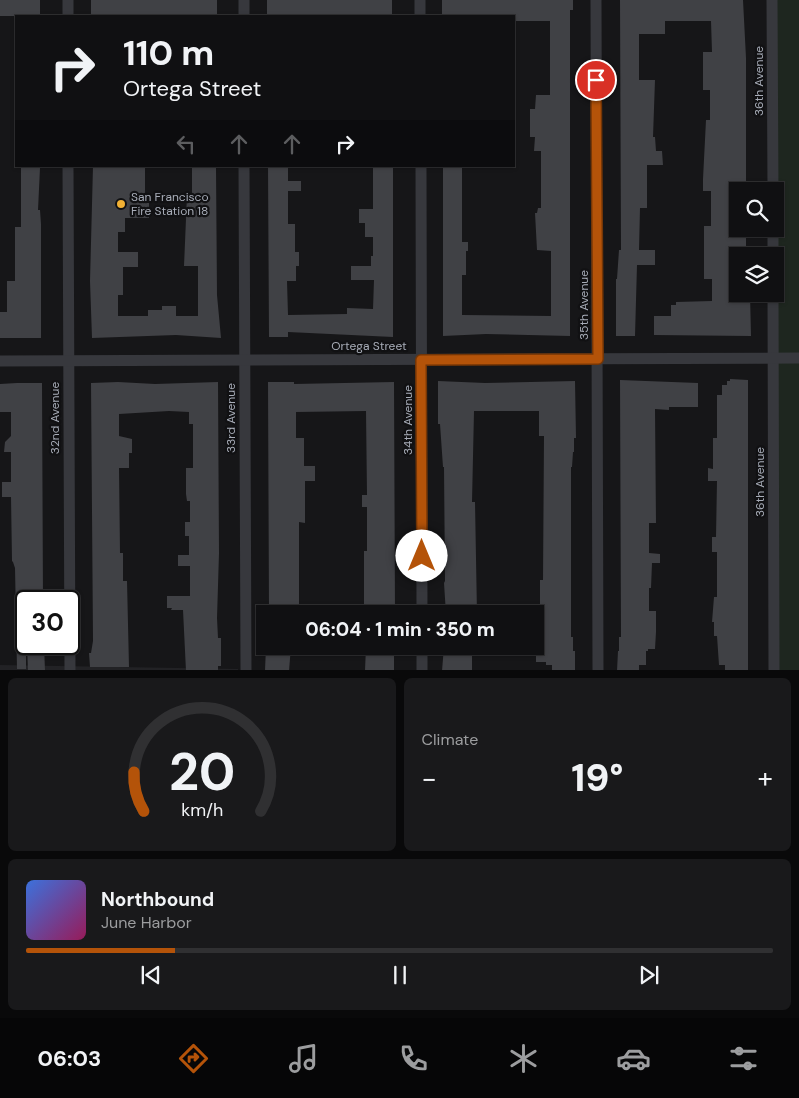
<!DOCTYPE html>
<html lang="en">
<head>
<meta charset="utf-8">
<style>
  :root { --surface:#101012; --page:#19191b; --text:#f1f3f6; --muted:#9c9d9f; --line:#303032; --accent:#b45309 }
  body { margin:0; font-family:"DM Sans",sans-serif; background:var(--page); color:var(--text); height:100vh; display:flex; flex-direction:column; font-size:19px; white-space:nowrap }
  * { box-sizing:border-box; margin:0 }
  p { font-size:16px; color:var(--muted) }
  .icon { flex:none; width:28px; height:28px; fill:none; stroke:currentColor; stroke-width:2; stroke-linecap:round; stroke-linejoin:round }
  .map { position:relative; height:670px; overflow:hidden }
  .side { display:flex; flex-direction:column; gap:8px; padding:8px; background:#09090a; flex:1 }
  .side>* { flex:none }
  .top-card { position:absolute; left:15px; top:15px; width:500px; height:152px; border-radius:0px; box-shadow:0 1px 4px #0004,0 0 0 1px var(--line); background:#101012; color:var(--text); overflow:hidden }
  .buttons { position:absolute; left:729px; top:182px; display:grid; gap:10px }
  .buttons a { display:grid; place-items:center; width:55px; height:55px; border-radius:0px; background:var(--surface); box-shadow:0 1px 4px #0004,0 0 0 1px var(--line); font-size:25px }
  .speed { position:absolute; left:15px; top:590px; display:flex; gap:10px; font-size:25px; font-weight:700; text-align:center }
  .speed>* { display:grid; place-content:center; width:65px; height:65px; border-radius:50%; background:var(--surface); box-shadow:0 1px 4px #0004,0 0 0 1px var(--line); line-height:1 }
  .speed .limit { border:2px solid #111; border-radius:8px; background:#fff; color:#111 }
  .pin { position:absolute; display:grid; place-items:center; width:42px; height:42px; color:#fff; margin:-21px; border:2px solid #fff; border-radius:50%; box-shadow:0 1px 5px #0007 }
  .me { position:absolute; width:55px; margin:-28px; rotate:0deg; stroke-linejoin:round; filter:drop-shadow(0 0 4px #0008) }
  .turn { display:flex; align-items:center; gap:18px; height:105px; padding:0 25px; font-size:22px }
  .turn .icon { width:65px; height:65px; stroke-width:2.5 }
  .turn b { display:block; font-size:35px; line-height:42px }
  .lanes { display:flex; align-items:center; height:48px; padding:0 25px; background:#0003; justify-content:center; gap:25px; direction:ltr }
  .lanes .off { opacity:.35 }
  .big { font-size:38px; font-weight:800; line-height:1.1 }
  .side .widget { flex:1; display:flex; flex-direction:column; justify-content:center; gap:8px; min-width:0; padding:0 18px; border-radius:8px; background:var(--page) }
  .side .dial { align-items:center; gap:0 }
  .dial svg { height:130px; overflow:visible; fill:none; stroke:var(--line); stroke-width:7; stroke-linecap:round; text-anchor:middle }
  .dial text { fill:var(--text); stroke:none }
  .song { display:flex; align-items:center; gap:15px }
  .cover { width:60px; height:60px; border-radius:8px; background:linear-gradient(135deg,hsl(220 70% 55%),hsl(330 70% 35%)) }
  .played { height:5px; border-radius:2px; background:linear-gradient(90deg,var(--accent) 20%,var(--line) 20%) }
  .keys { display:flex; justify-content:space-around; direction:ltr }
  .heat { display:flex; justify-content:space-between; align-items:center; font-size:28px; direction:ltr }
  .side .tiles { flex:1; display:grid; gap:8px; grid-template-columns:1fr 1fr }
  .widget:last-child { grid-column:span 2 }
  .trip { position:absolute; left:256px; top:605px; width:288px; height:50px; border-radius:0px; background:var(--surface); box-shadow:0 1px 4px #0004,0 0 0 1px var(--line); font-weight:800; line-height:50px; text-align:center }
  .tabs { display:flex; height:80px; justify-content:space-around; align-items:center; background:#060607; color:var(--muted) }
  .tabs .icon { width:35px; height:35px }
  .tabs .selected { color:var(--accent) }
  .tabs b { font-size:22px; color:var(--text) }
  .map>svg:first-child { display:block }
</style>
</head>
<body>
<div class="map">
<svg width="799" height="671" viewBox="0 0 799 671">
  <rect width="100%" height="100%" fill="#161618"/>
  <!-- built -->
  <polygon fill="#222225" points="0,665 238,669 238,671 0,671"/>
  <!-- green -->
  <polygon fill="#1e261f" points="772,0 799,0 799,671 775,670 775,191"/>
  <!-- building -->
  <g fill="#404145">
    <rect x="0" y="0" width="40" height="16"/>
    <rect x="91" y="0" width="126" height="16"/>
    <rect x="267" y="0" width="125" height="16"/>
    <polygon points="442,0 573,0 573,10 570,10 570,336 486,334 443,336 443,166 462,166 462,242 468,242 468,251 466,251 466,275 462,275 462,315 551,316 551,251 537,250 535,213 537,213 538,208 541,208 541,151 534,151 535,137 530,137 530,109 535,109 536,95 550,95 550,21 514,21 514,16 442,16"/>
    <polygon points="620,0 743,0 746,58 746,191 738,191 738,229 746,229 746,256 738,256 738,294 750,294 751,336 654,335 654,316 671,316 671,305 676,305 676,302 712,301 712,279 704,279 704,226 711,226 711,191 703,191 703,179 706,120 710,120 710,90 703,90 703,52 712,52 711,21 665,21 665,34 639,34 639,80 655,80 653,137 655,137 656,151 662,151 663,165 647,165 647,208 640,208 639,250 655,250 655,265 637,265 635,336 616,336 616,279 617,279 619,250 621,250"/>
    <polygon points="21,166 40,168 38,210 40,210 41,224 41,338 0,338 0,312 7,312 7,281 15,281 15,227 21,227"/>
    <polygon points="93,166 145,168 145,198 149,198 149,218 125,218 125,232 118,232 118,252 138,252 138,267 123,267 123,295 118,295 118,316 148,316 148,310 162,310 162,306 176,306 176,316 198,316 198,266 184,266 187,195 192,195 192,168 197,168 197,166 216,167 217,295 221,338 176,335 92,338 90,281"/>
    <polygon points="268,166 288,166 288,181 301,181 301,191 288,191 288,224 295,224 295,252 299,252 299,266 296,266 296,281 287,281 288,315 347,314 347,308 373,309 374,280 351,280 351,266 371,266 371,256 373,256 373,237 365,237 365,223 359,223 359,209 373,209 373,166 393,166 393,337 288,332 288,337 269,337"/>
    <polygon points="730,379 748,380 748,671 725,671 725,665 719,665 717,636 714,636 714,622 712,622 714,597 717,597 717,552 712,552 712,537 716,537 717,481 708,481 708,468 713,469 713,438 717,438 717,395 722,395 722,385 727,385 727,381 730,381"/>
    <polygon points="620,380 698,383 698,407 669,407 669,410 655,409 656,523 649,523 649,553 660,554 660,563 652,563 651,588 649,588 649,611 656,611 656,632 655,649 648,649 648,651 646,651 646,665 639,665 639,671 617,671 618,651 619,651 619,637 621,637"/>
    <polygon points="438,381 485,383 575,381 576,438 574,438 574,452 573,452 572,467 571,467 571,637 573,637 573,651 575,651 575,671 552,671 552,665 546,665 546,662 536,662 536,651 542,651 540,611 540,580 543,580 544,436 539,436 539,411 474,411 472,502 475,502 477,614 446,614 444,583 445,581 444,467 443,467 440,424 438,424"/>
    <polygon points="118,382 155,384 218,382 219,553 217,618 218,638 221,638 221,666 218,666 218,671 186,671 183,610 171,610 172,608 167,608 167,596 190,596 190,566 178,566 178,555 189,555 189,536 185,536 185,522 190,522 190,501 187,501 186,494 186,468 193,468 193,424 189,424 189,412 169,411 119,414 119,436 132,439 132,453 129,453 129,468 119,468 120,553 123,553 123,581 127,581 129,667 90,667 89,653 91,653 93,641 91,383"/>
    <polygon points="268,382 294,382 294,384 394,382 395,614 364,614 364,551 367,551 367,507 362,507 362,495 367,495 366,411 296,412 296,438 304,438 304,466 315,466 315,481 305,481 305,523 299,522 299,614 269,614"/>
    <polygon points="17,383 42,383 43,601 26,601 26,669 17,669 15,568 13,562 12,561 11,497 2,497 2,482 11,482 11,452 4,452 5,442 11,436 11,412 0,412 0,384"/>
    <polygon points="27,644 44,644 45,671 28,671"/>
    <polygon points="266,646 291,646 289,671 265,671"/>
    <polygon points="366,646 394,646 394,671 365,671"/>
    <polygon points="444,646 472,646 472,671 442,671"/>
  </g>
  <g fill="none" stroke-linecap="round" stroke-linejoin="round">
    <!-- street -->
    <g stroke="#37383d" stroke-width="11">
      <polyline points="68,0 68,16"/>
      <polyline points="244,0 244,16"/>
      <polyline points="420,0 420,16"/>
      <polyline points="596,0 598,671"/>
      <polyline points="772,0 773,191"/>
      <polyline points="68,166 70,671"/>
      <polyline points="244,166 246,671"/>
      <polyline points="421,166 422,614"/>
      <polyline points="773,229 773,256"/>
      <polyline points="773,294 774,671"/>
      <polyline points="0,361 799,358"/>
      <polyline points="422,646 422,671"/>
    </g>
  </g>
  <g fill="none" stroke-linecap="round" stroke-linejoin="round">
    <defs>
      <polyline id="route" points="422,556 421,360 598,359 596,80"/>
    </defs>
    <!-- route casing -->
    <use href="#route" stroke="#753606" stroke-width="12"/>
    <!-- route -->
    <use href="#route" stroke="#b45309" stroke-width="9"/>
  </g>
  <!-- markers -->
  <circle fill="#f2b134" stroke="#111113" stroke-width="2" cx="121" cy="204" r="5"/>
  <g text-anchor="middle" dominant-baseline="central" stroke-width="4.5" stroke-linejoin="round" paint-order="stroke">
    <!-- street labels -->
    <g font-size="12" fill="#a8adb8" stroke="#111113">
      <text transform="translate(759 81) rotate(-90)">36th Avenue</text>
      <text transform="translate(584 305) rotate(-90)">35th Avenue</text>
      <text x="369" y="346">Ortega Street</text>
      <text transform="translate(55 418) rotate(-90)">32nd Avenue</text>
      <text transform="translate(231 418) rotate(-90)">33rd Avenue</text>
      <text transform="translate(408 420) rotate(-90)">34th Avenue</text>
      <text transform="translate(760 482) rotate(-90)">36th Avenue</text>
    </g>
    <!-- poi labels -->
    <g font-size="12" fill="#a8adb8" stroke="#111113" text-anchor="start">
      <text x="131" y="197">San Francisco<tspan x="131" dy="14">Fire Station 18</tspan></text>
    </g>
  </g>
</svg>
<div class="buttons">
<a><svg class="icon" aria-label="search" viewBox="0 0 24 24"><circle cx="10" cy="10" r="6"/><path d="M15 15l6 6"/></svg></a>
<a><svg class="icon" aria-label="layers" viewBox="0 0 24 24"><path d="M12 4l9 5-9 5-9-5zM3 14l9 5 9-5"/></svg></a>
</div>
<div class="speed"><div class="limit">30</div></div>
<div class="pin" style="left:596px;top:80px;background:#d93025"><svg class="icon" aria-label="arrive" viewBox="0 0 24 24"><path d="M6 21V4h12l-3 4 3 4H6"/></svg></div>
<svg class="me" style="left:422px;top:556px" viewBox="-20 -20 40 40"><circle r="19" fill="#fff"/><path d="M0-13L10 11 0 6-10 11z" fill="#b45309"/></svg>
<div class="trip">06:04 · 1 min · 350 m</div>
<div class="top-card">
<div class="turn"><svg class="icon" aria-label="right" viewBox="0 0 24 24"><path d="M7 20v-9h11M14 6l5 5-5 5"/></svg><div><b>110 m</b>Ortega Street</div></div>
<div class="lanes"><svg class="icon off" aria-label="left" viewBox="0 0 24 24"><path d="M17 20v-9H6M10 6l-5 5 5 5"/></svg><svg class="icon off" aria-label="ahead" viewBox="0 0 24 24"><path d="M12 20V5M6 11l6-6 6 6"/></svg><svg class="icon off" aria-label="ahead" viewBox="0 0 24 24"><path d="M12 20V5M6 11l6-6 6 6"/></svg><svg class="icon" aria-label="right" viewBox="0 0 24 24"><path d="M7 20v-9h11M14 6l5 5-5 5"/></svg></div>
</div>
</div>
<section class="side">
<div class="tiles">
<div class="widget dial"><svg viewBox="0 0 100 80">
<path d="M14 69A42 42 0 1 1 86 69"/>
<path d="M14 69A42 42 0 0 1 8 45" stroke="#b45309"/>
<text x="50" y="56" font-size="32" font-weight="700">20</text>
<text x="50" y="72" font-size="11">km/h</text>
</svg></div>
<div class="widget"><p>Climate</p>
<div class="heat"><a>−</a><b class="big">19°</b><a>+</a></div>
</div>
<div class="widget">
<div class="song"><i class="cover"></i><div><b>Northbound</b><p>June Harbor</p></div></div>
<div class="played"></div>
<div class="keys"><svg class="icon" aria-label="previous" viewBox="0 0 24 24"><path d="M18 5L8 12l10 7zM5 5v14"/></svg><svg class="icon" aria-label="pause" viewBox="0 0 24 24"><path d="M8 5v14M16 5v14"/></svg><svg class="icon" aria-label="next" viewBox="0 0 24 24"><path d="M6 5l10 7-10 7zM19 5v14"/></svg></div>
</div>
</div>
</section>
<nav class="tabs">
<b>06:03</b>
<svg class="icon selected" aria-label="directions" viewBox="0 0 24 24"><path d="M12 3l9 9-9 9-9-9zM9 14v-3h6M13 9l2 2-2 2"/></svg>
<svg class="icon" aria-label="music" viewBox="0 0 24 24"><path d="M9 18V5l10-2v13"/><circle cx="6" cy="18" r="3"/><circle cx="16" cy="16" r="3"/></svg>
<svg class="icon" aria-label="phone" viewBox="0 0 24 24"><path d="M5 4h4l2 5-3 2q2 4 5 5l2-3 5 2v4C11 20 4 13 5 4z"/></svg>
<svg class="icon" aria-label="climate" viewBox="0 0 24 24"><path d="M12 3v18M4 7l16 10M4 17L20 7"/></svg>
<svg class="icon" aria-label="car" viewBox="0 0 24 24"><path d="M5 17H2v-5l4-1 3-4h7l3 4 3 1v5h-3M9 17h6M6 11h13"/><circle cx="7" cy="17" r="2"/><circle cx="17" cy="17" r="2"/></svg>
<svg class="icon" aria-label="filters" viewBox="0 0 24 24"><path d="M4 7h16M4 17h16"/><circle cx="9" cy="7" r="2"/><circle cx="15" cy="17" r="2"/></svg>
</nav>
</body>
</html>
